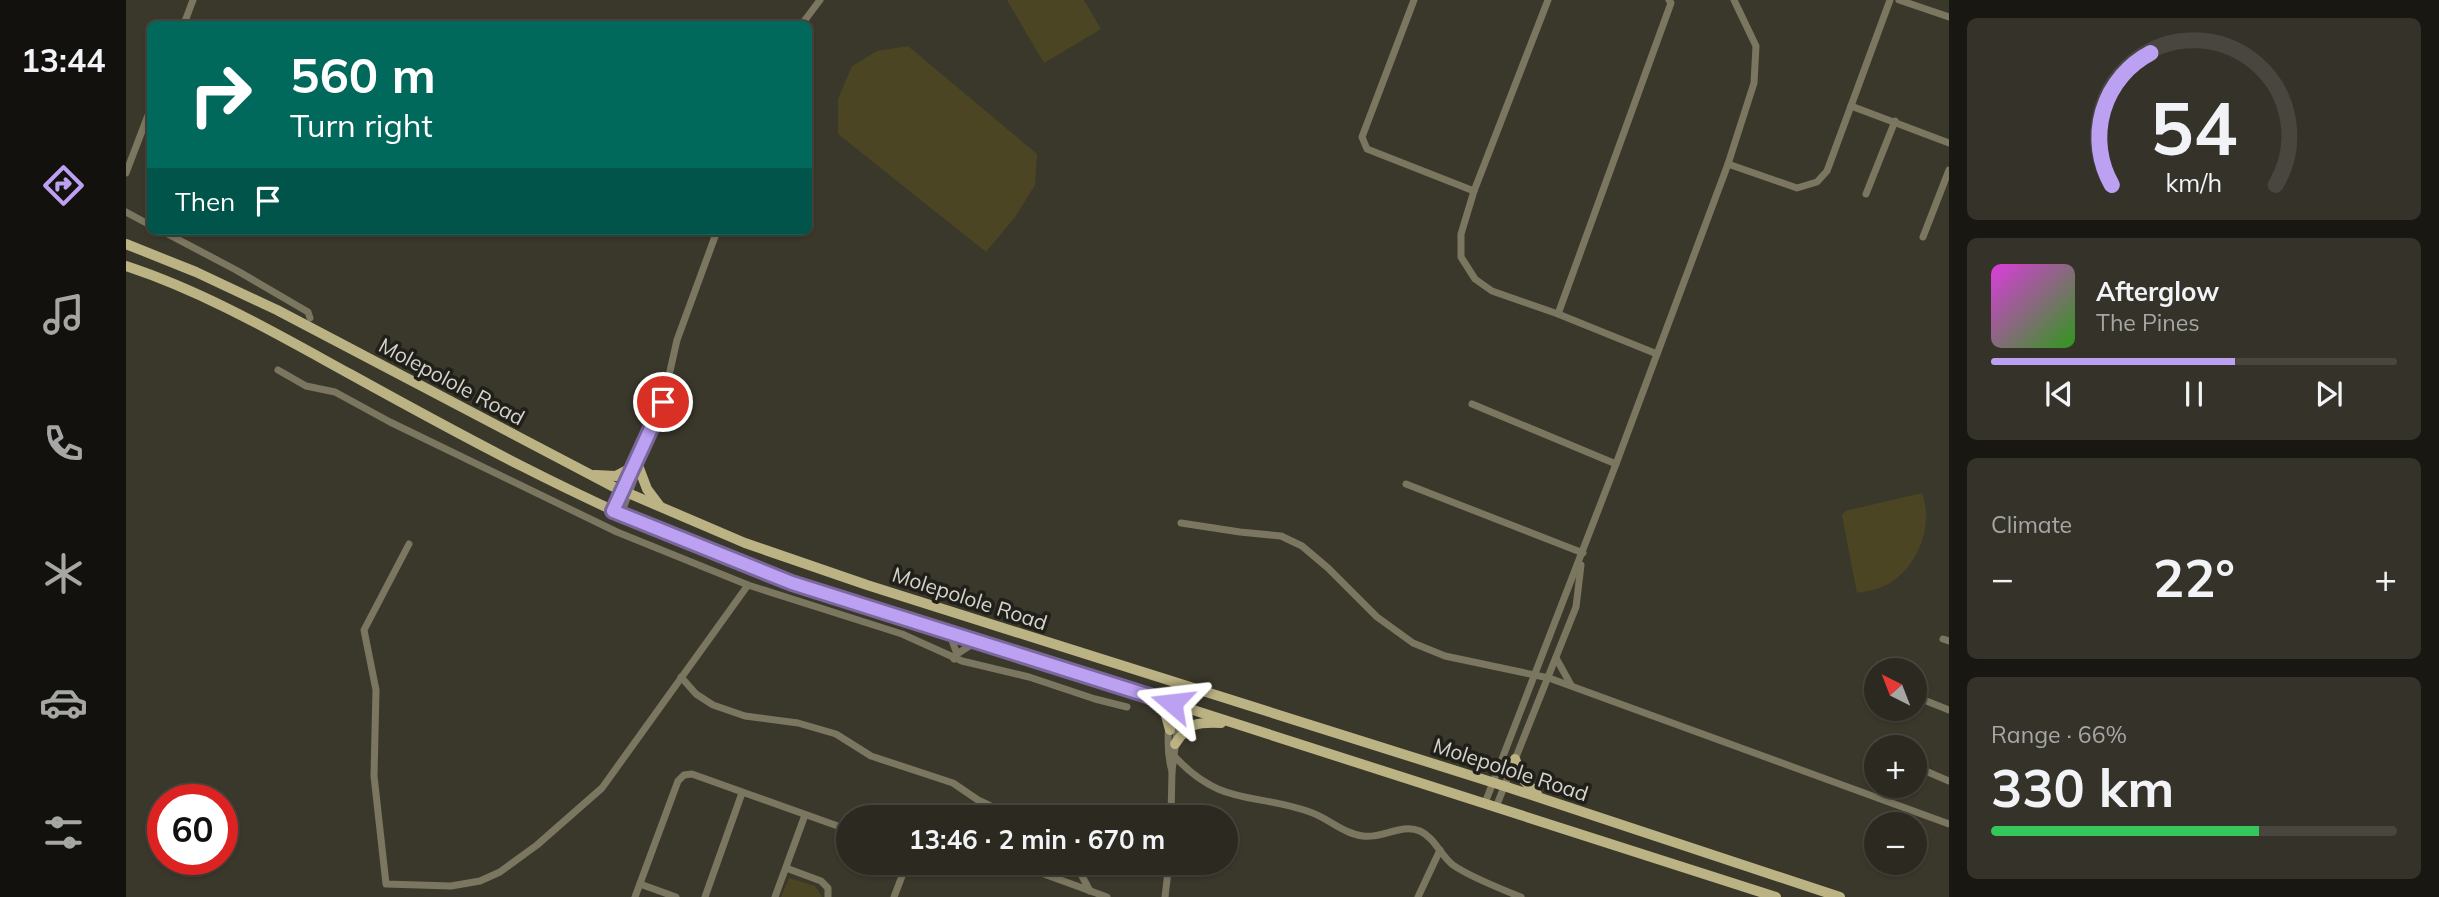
<!DOCTYPE html>
<html lang="en">
<head>
<meta charset="utf-8">
<style>
  :root { --surface:#2c2a20; --page:#343229; --text:#f1f3f6; --muted:#a6a7a5; --line:#48463e; --accent:#bca0f2 }
  body { margin:0; font-family:Mulish,sans-serif; background:var(--page); color:var(--text); height:100vh; display:flex; flex-direction:column; font-size:26px; white-space:nowrap }
  * { box-sizing:border-box; margin:0 }
  p { font-size:23px; color:var(--muted) }
  .icon { flex:none; width:38px; height:38px; fill:none; stroke:currentColor; stroke-width:2; stroke-linecap:round; stroke-linejoin:round }
  .map { position:relative; flex:1; overflow:hidden }
  .panel { display:flex; flex-direction:column; gap:18px; padding:18px; background:#181712; width:490px }
  .panel>* { flex:none }
  .top-card { position:absolute; left:21px; top:21px; width:665px; height:214px; border-radius:10px; box-shadow:0 2px 5px #0004,0 0 0 2px var(--line); background:#00695c; color:#fff; overflow:hidden }
  .needle { width:46px; rotate:318deg }
  .tools { position:absolute; left:1738px; top:658px; display:grid; gap:14px }
  .tools a { display:grid; place-items:center; width:63px; height:63px; border-radius:50%; background:var(--surface); box-shadow:0 2px 5px #0004,0 0 0 2px var(--line); font-size:35px }
  .speed { position:absolute; left:21px; top:784px; display:flex; gap:14px; font-size:35px; font-weight:700; text-align:center }
  .speed>* { display:grid; place-content:center; width:91px; height:91px; border-radius:50%; background:var(--surface); box-shadow:0 2px 5px #0004,0 0 0 2px var(--line); line-height:1 }
  .speed .limit { border:10px solid #d22; background:#fff; color:#111 }
  .pin { position:absolute; display:grid; place-items:center; width:60px; height:60px; color:#fff; margin:-30px; border:4px solid #fff; border-radius:50%; box-shadow:0 2px 7px #0007 }
  .me { position:absolute; width:77px; margin:-38px; rotate:287deg; stroke-linejoin:round; filter:drop-shadow(0 0 5px #0008) }
  .turn { display:flex; align-items:center; gap:24px; height:147px; padding:0 28px; font-size:32px }
  .turn .icon { width:91px; height:91px; stroke-width:2.5 }
  .turn b { display:block; font-size:49px; line-height:60px }
  .then { display:flex; align-items:center; height:66px; padding:0 28px; background:#0003; gap:14px; font-size:26px }
  .big { font-size:52px; font-weight:700; line-height:1.1 }
  .panel .card { flex:1; display:flex; flex-direction:column; justify-content:center; gap:10px; min-width:0; padding:0 24px; border-radius:10px; background:var(--page) }
  .panel .dial { align-items:center; gap:0 }
  .dial svg { height:182px; overflow:visible; fill:none; stroke:var(--line); stroke-width:7; stroke-linecap:round; text-anchor:middle }
  .dial text { fill:var(--text); stroke:none }
  .song { display:flex; align-items:center; gap:21px }
  .cover { width:84px; height:84px; border-radius:10px; background:linear-gradient(135deg,hsl(300 70% 55%),hsl(110 70% 35%)) }
  .played { height:7px; border-radius:4px; background:linear-gradient(90deg,var(--accent) 60%,var(--line) 60%) }
  .keys { display:flex; justify-content:space-around; direction:ltr }
  .heat { display:flex; justify-content:space-between; align-items:center; font-size:38px; direction:ltr }
  .charge { height:10px; border-radius:5px; background:linear-gradient(90deg,#34c759 66%,var(--line) 0) }
  .trip { position:absolute; left:710px; top:805px; width:402px; height:70px; border-radius:35px; background:var(--surface); box-shadow:0 2px 5px #0004,0 0 0 2px var(--line); font-weight:700; line-height:70px; text-align:center }
  main { display:flex; flex:1; min-height:0 }
  .tabs { display:flex; flex-direction:column; width:126px; justify-content:space-around; align-items:center; background:#12110d; color:var(--muted) }
  .tabs .icon { width:49px; height:49px }
  .tabs .on { color:var(--accent) }
  .tabs b { font-size:32px; color:var(--text) }
  .map>svg:first-child { display:block }
</style>
</head>
<body>
<main>
<nav class="tabs">
<b>13:44</b>
<svg class="icon on" aria-label="directions" viewBox="0 0 24 24"><path d="M12 3l9 9-9 9-9-9zM9 14v-3h6M13 9l2 2-2 2"/></svg>
<svg class="icon" aria-label="music" viewBox="0 0 24 24"><path d="M9 18V5l10-2v13"/><circle cx="6" cy="18" r="3"/><circle cx="16" cy="16" r="3"/></svg>
<svg class="icon" aria-label="phone" viewBox="0 0 24 24"><path d="M5 4h4l2 5-3 2q2 4 5 5l2-3 5 2v4C11 20 4 13 5 4z"/></svg>
<svg class="icon" aria-label="climate" viewBox="0 0 24 24"><path d="M12 3v18M4 7l16 10M4 17L20 7"/></svg>
<svg class="icon" aria-label="car" viewBox="0 0 24 24"><path d="M5 17H2v-5l4-1 3-4h7l3 4 3 1v5h-3M9 17h6M6 11h13"/><circle cx="7" cy="17" r="2"/><circle cx="17" cy="17" r="2"/></svg>
<svg class="icon" aria-label="filters" viewBox="0 0 24 24"><path d="M4 7h16M4 17h16"/><circle cx="9" cy="7" r="2"/><circle cx="15" cy="17" r="2"/></svg>
</nav>
<div class="map">
<svg width="1823" height="897" viewBox="0 0 1823 897">
  <rect width="100%" height="100%" fill="#3a382b"/>
  <!-- green -->
  <g fill="#4b4523">
    <polygon points="881,0 958,0 975,29 918,63"/>
    <polygon points="782,46 911,154 909,185 889,217 860,252 712,134 712,99 726,66 751,51"/>
    <path d="M 1796,493 C 1808,525 1792,565 1764,583 C 1754,589 1743,591 1731,593 L 1716,515 L 1719,511 Z"/>
    <polygon points="663,878 689,886 696,897 655,897"/>
  </g>
  <g fill="none" stroke-linecap="round" stroke-linejoin="round">
    <!-- street -->
    <g stroke="#7a765f" stroke-width="7">
      <polyline points="1288,0 1236,137 1241,149 1348,191 1422,0"/>
      <polyline points="1773,0 1823,17"/>
      <polyline points="58,24 67,0"/>
      <polyline points="676,24 694,0"/>
      <polyline points="1725,106 1823,143"/>
      <polyline points="1602,164 1671,188 1691,182 1701,171 1764,0"/>
      <polyline points="0,173 24,110"/>
      <polyline points="1348,191 1335,234 1335,257 1349,279 1366,291 1432,314 1531,354"/>
      <polyline points="1740,194 1769,121"/>
      <polyline points="0,212 24,225"/>
      <polyline points="36,231 110,270 182,312 184,318"/>
      <polyline points="1797,237 1823,170"/>
      <polyline points="1432,314 1545,3 1543,0"/>
      <polyline points="152,370 180,386 209,392 264,422 491,532 622,585 776,634 836,661 903,677 969,699 1001,707"/>
      <polyline points="1346,404 1490,464"/>
      <polyline points="1280,484 1457,553"/>
      <polyline points="487,511 537,402 551,340 591,231"/>
      <polyline points="495,514 512,469"/>
      <polyline points="1055,523 1114,532 1155,536 1176,546 1202,568 1251,617 1287,643 1319,656 1423,678 1823,824"/>
      <polyline points="283,544 238,630 250,690 248,776 260,884 325,886 354,881 374,872 411,845 476,788 622,585"/>
      <polyline points="823,632 831,654"/>
      <polyline points="1817,639 1823,641"/>
      <polyline points="1430,658 1445,685"/>
      <polyline points="828,659 831,654 851,641"/>
      <polyline points="555,677 570,694 587,705 619,716 672,723 710,734 745,756 827,783 852,800 888,817"/>
      <polyline points="1793,698 1823,710"/>
      <path d="M 1049,757 C 1096,807 1127,792 1184,812 C 1202,818 1218,834 1237,836 C 1256,839 1275,823 1294,831 C 1309,838 1314,855 1327,865 C 1344,877 1375,889 1395,897"/>
      <polyline points="1788,766 1823,781"/>
      <path d="M 1046,771 C 1038,745 1044,709 1049,683"/>
      <polyline points="1359,803 1490,464 1602,164 1628,83 1630,46 1608,0"/>
      <polyline points="1370,807 1450,607 1455,565"/>
      <polyline points="1045,817 1046,771 1057,685"/>
      <polyline points="888,863 981,897"/>
      <polyline points="949,863 964,891"/>
      <polyline points="660,868 695,881 702,888 702,897"/>
      <polyline points="514,884 550,897"/>
      <polyline points="509,897 552,781 558,775 566,774 723,830"/>
      <polyline points="579,897 616,793"/>
      <polyline points="649,897 679,815"/>
      <polyline points="768,897 781,863"/>
      <polyline points="1039,897 1043,863"/>
      <polyline points="1292,897 1314,850"/>
    </g>
    <!-- primary -->
    <g stroke="#bbb384" stroke-width="10">
      <polyline points="0,244 70,272 151,310 488,487 619,543 741,585 1378,786 1714,897"/>
      <path d="M 0,266 C 79,292 151,334 224,374 C 338,437 454,500 575,548 C 702,598 834,636 964,677 C 1193,750 1422,822 1650,897"/>
      <polyline points="513,468 521,489 533,505"/>
      <polyline points="469,475 490,476 507,467"/>
      <polyline points="1027,700 1039,712 1044,730"/>
      <path d="M 1049,744 C 1063,723 1070,722 1095,723"/>
      <polyline points="1389,759 1396,778 1411,794"/>
    </g>
  </g>
  <g fill="none" stroke-linecap="round" stroke-linejoin="round">
    <defs>
      <polyline id="route" points="537,402 487,511 666,583 1046,703"/>
    </defs>
    <!-- route casing -->
    <use href="#route" stroke="#7a689d" stroke-width="18"/>
    <!-- route -->
    <use href="#route" stroke="#bca0f2" stroke-width="12"/>
  </g>
  <g text-anchor="middle" dominant-baseline="central" stroke-width="7" stroke-linejoin="round" paint-order="stroke">
    <!-- street labels -->
    <g font-size="21" fill="#d4d3cb" stroke="#201f19">
      <text transform="translate(326 381) rotate(28)">Molepolole Road</text>
      <text transform="translate(844 598) rotate(18)">Molepolole Road</text>
      <text transform="translate(1385 769) rotate(18)">Molepolole Road</text>
    </g>
  </g>
</svg>
<div class="tools">
<a><svg class="needle" viewBox="-14 -14 28 28"><path d="M0-13l5 13h-10z" fill="#e53935"/><path d="M0 13l5-13h-10z" fill="#a6a7a5"/></svg></a>
<a>+</a>
<a>−</a>
</div>
<div class="speed"><div class="limit">60</div></div>
<div class="pin" style="left:537px;top:402px;background:#d93025"><svg class="icon" aria-label="arrive" viewBox="0 0 24 24"><path d="M6 21V4h12l-3 4 3 4H6"/></svg></div>
<svg class="me" style="left:1046px;top:703px" viewBox="-20 -20 40 40"><path d="M0-17L14 15 0 8-14 15z" fill="#bca0f2" stroke="#fff" stroke-width="4"/></svg>
<div class="trip">13:46 · 2 min · 670 m</div>
<div class="top-card">
<div class="turn"><svg class="icon" aria-label="right" viewBox="0 0 24 24"><path d="M7 20v-9h11M14 6l5 5-5 5"/></svg><div><b>560 m</b>Turn right</div></div>
<div class="then">Then<svg class="icon" aria-label="arrive" viewBox="0 0 24 24"><path d="M6 21V4h12l-3 4 3 4H6"/></svg></div>
</div>
</div>
<section class="panel">
<div class="card dial"><svg viewBox="0 0 100 80">
<path d="M14 69A42 42 0 1 1 86 69"/>
<path d="M14 69A42 42 0 0 1 31 11" stroke="#bca0f2"/>
<text x="50" y="56" font-size="32" font-weight="700">54</text>
<text x="50" y="72" font-size="11">km/h</text>
</svg></div>
<div class="card">
<div class="song"><i class="cover"></i><div><b>Afterglow</b><p>The Pines</p></div></div>
<div class="played"></div>
<div class="keys"><svg class="icon" aria-label="previous" viewBox="0 0 24 24"><path d="M18 5L8 12l10 7zM5 5v14"/></svg><svg class="icon" aria-label="pause" viewBox="0 0 24 24"><path d="M8 5v14M16 5v14"/></svg><svg class="icon" aria-label="next" viewBox="0 0 24 24"><path d="M6 5l10 7-10 7zM19 5v14"/></svg></div>
</div>
<div class="card"><p>Climate</p>
<div class="heat"><a>−</a><b class="big">22°</b><a>+</a></div>
</div>
<div class="card"><p>Range · 66%</p><b class="big">330 km</b><div class="charge"></div></div>
</section>
</main>
</body>
</html>
